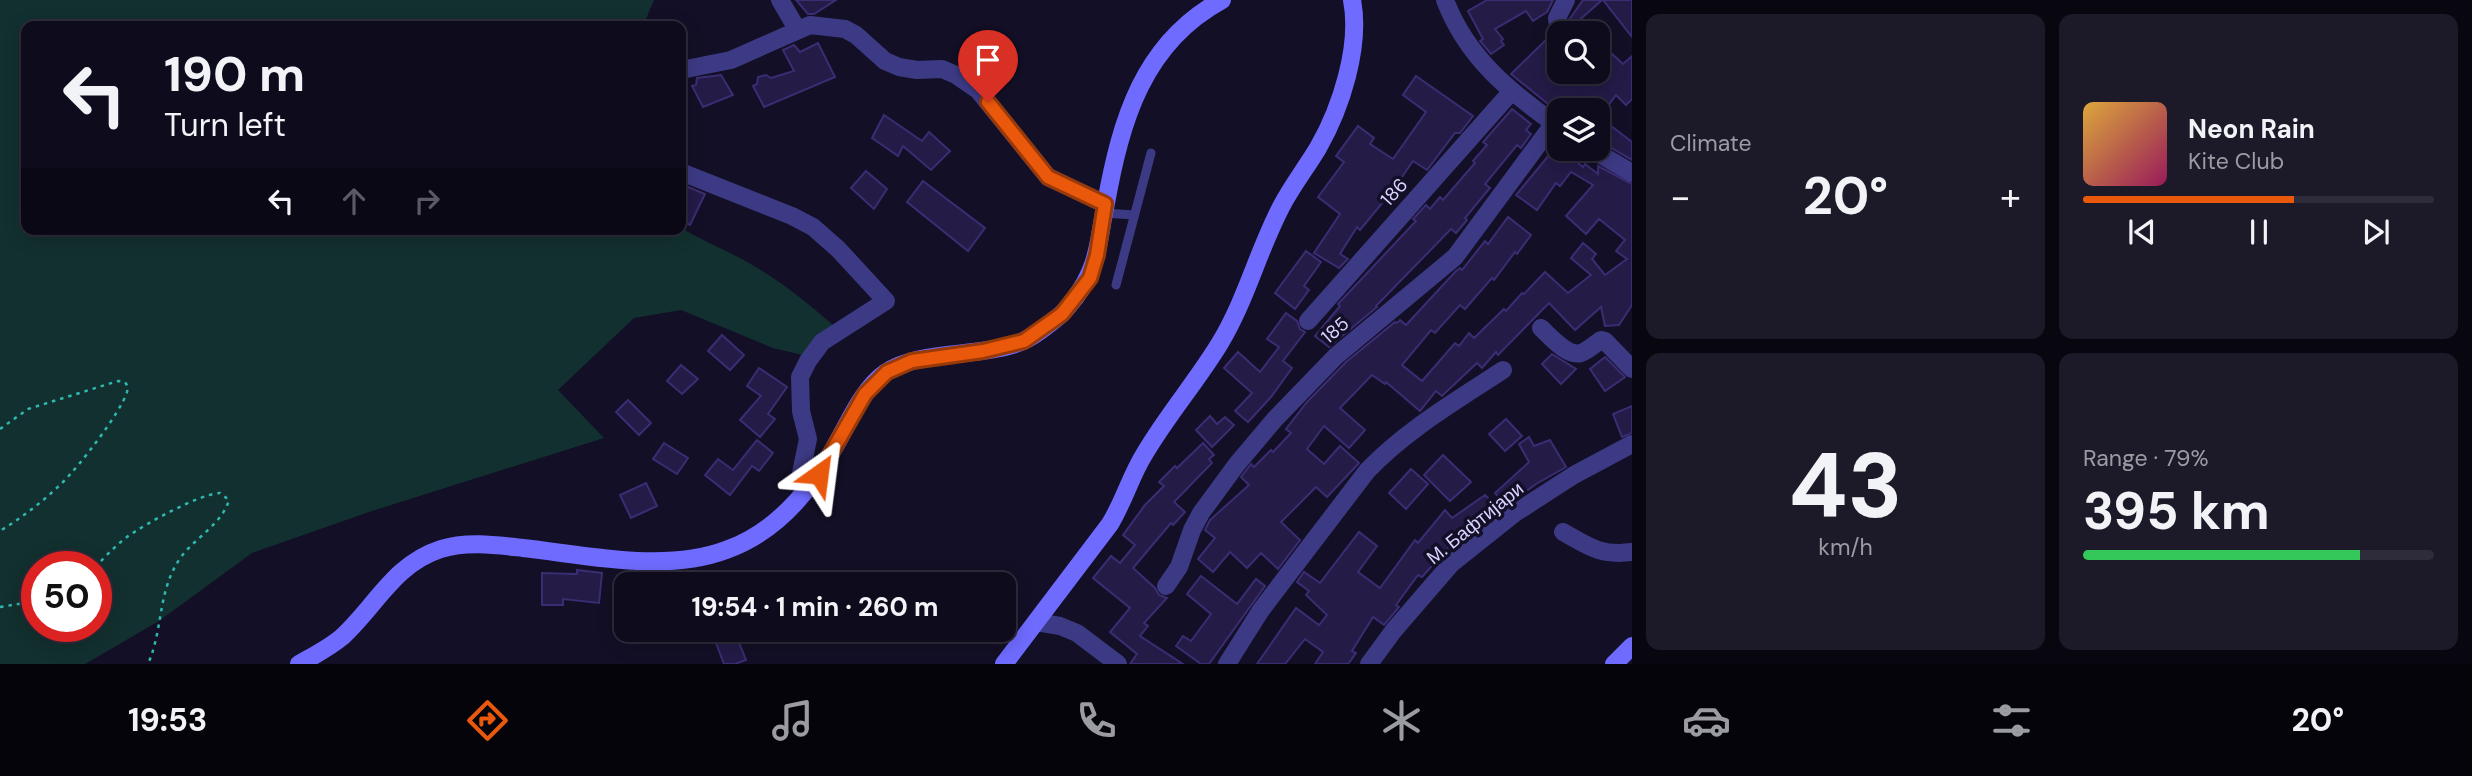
<!DOCTYPE html>
<html lang="en">
<head>
<meta charset="utf-8">
<style>
  :root { --surface:#0e0b1c; --page:#1c1929; --text:#f1f3f6; --muted:#9b9ba3; --line:#2e2b3b; --accent:#ea580c }
  body { margin:0; font-family:"DM Sans",sans-serif; background:var(--page); color:var(--text); height:100vh; display:flex; flex-direction:column; font-size:26px; white-space:nowrap }
  * { box-sizing:border-box; margin:0 }
  p { font-size:23px; color:var(--muted) }
  .icon { flex:none; width:38px; height:38px; fill:none; stroke:currentColor; stroke-width:2; stroke-linecap:round; stroke-linejoin:round }
  .map { position:relative; flex:1; overflow:hidden }
  .panel { display:flex; flex-direction:column; gap:14px; padding:14px; background:#08060f; width:840px }
  .panel>* { flex:none }
  .top-card { position:absolute; left:21px; top:21px; width:665px; height:214px; border-radius:14px; box-shadow:0 4px 18px #0003,0 0 0 2px var(--line); background:#0e0b1c; color:var(--text); overflow:hidden }
  .controls { position:absolute; left:1547px; top:21px; display:grid; gap:14px }
  .controls a { display:grid; place-items:center; width:63px; height:63px; border-radius:14px; background:var(--surface); box-shadow:0 4px 18px #0003,0 0 0 2px var(--line); font-size:35px }
  .speed { position:absolute; left:21px; top:551px; display:flex; gap:14px; font-size:35px; font-weight:700; text-align:center }
  .speed>* { display:grid; place-content:center; width:91px; height:91px; border-radius:50%; background:var(--surface); box-shadow:0 4px 18px #0003,0 0 0 2px var(--line); line-height:1 }
  .speed .limit { border:10px solid #d22; background:#fff; color:#111 }
  .pin { position:absolute; display:grid; place-items:center; width:60px; height:60px; color:#fff; margin:-72px -30px; border-radius:50% 50% 50% 0; rotate:-45deg; box-shadow:0 0 7px #0007 }
  .pin .icon { rotate:45deg }
  .me { position:absolute; width:77px; margin:-38px; rotate:31deg; stroke-linejoin:round; filter:drop-shadow(0 0 5px #0008) }
  .turn { display:flex; align-items:center; gap:24px; height:147px; padding:0 28px; font-size:32px }
  .turn .icon { width:91px; height:91px; stroke-width:2.5 }
  .turn b { display:block; font-size:49px; line-height:60px }
  .lanes { display:flex; align-items:center; height:66px; padding:0 28px; background:#0003; justify-content:center; gap:35px; direction:ltr }
  .lanes .off { opacity:.35 }
  .big { font-size:52px; font-weight:700; line-height:1.1 }
  .panel .tile { flex:1; display:flex; flex-direction:column; justify-content:center; gap:10px; min-width:0; padding:0 24px; border-radius:14px; background:var(--page) }
  .panel .dial { align-items:center; gap:0 }
  .dial b { font-size:91px; line-height:1 }
  .song { display:flex; align-items:center; gap:21px }
  .cover { width:84px; height:84px; border-radius:10px; background:linear-gradient(135deg,hsl(40 70% 55%),hsl(330 70% 35%)) }
  .played { height:7px; border-radius:4px; background:linear-gradient(90deg,var(--accent) 60%,var(--line) 60%) }
  .keys { display:flex; justify-content:space-around; direction:ltr }
  .heat { display:flex; justify-content:space-between; align-items:center; font-size:38px; direction:ltr }
  .charge { height:10px; border-radius:5px; background:linear-gradient(90deg,#34c759 79%,var(--line) 0) }
  .panel .tiles { flex:1; display:grid; gap:14px; grid-template-columns:repeat(2,1fr) }
  .trip { position:absolute; left:614px; top:572px; width:402px; height:70px; border-radius:14px; background:var(--surface); box-shadow:0 4px 18px #0003,0 0 0 2px var(--line); font-weight:700; line-height:70px; text-align:center }
  .dock { display:flex; height:112px; justify-content:space-around; align-items:center; background:#06040b; color:var(--muted) }
  .dock .icon { width:49px; height:49px }
  .dock .selected { color:var(--accent) }
  .dock b { font-size:32px; color:var(--text) }
  main { display:flex; flex:1; min-height:0 }
  .map>svg:first-child { display:block }
</style>
</head>
<body>
<main>
<div class="map">
<svg width="1632" height="664" viewBox="0 0 1632 664">
  <rect width="100%" height="100%" fill="#130f26"/>
  <!-- green -->
  <path fill="#12302f" fill-rule="evenodd" d="M 0,0 L 654,0 L 643,26 L 26,26 L 26,229 L 681,228 C 705,242 731,252 754,266 C 783,283 809,304 834,326 L 802,355 L 773,348 L 681,310 L 634,318 L 558,390 L 604,438 L 372,511 L 252,553 L 159,621 L 85,664 L 0,664 ZM 37,567 L 96,567 L 96,626 L 37,626 Z"/>
  <!-- building -->
  <g fill="#241b47" stroke="#3b2d73" stroke-width="2">
    <polygon points="796,0 836,0 814,14 808,14"/>
    <polygon points="1487,0 1553,0 1547,12 1533,21 1526,11 1495,29 1503,39 1501,41 1504,45 1491,54 1480,41 1483,39 1468,11"/>
    <polygon points="1583,0 1602,0 1575,24 1569,20"/>
    <polygon points="1603,0 1632,0 1632,37"/>
    <polygon points="1547,39 1559,50 1559,72 1598,72 1598,45 1609,55 1611,53 1623,64 1632,56 1632,99 1626,105 1616,95 1605,110 1559,110 1559,113 1511,74"/>
    <polygon points="818,43 835,77 764,107 753,86 757,84 758,77 766,75 771,78 794,71 783,50 794,45 800,52"/>
    <polygon points="721,75 733,95 703,107 692,86 696,85 697,78"/>
    <polygon points="1416,76 1473,116 1460,133 1455,133 1427,170 1413,161 1393,190 1360,230 1357,227 1340,254 1348,259 1339,268 1314,253 1340,214 1318,197 1344,162 1336,156 1358,126 1374,138 1370,144 1393,159 1426,112 1403,95"/>
    <polygon points="1512,109 1531,124 1526,130 1531,134 1521,148 1517,145 1485,184 1490,188 1465,218 1467,220 1456,233 1451,229 1376,306 1377,307 1329,347 1315,336 1340,306 1338,304 1416,221 1413,219 1426,205 1430,209 1440,197 1443,200 1475,163 1473,161 1487,145 1483,142"/>
    <polygon points="884,115 922,141 929,132 950,151 931,170 903,146 898,156 872,138"/>
    <polygon points="1598,116 1632,142 1632,160 1598,140"/>
    <polygon points="1554,149 1561,149 1583,167 1585,164 1598,174 1598,166 1632,184 1632,305 1619,325 1605,326 1601,307 1575,330 1549,303 1498,355 1496,352 1482,368 1477,363 1442,396 1436,391 1420,411 1386,382 1385,384 1372,375 1340,408 1365,430 1349,448 1324,426 1307,449 1324,464 1340,446 1359,463 1327,497 1316,487 1281,522 1300,540 1278,569 1261,553 1247,568 1230,552 1213,572 1198,559 1215,538 1205,530 1210,520 1249,485 1241,477 1251,464 1254,467 1271,450 1273,452 1291,433 1286,429 1307,402 1346,362 1395,322 1397,323 1400,320 1406,325 1456,271 1460,268 1462,270 1485,241 1488,244 1508,217 1531,235 1517,254 1515,252 1494,280 1492,278 1465,309 1460,305 1435,333 1431,330 1402,365 1422,381 1455,343 1459,346 1469,333 1474,338 1504,309 1506,311 1522,293 1524,294 1545,272 1568,293 1591,275 1571,258 1583,243 1596,254 1592,259 1605,275 1627,259 1616,251 1625,240 1599,219 1586,234 1566,216 1593,185 1571,172 1560,186 1556,183 1537,210 1516,195"/>
    <polygon points="866,171 887,189 874,209 851,188"/>
    <polygon points="923,181 985,228 968,251 907,202"/>
    <polygon points="681,184 705,194 690,225 681,219"/>
    <polygon points="1306,251 1321,262 1304,286 1309,290 1295,309 1275,293"/>
    <polygon points="1286,313 1297,321 1300,329 1305,332 1283,361 1292,368 1271,397 1248,422 1235,411 1252,393 1224,368 1238,352 1260,372 1279,347 1267,339"/>
    <polygon points="722,335 744,355 730,370 708,351"/>
    <polygon points="1552,354 1576,369 1561,384 1542,364"/>
    <polygon points="1605,357 1625,377 1605,391 1590,369"/>
    <polygon points="681,365 698,379 682,394 667,381"/>
    <polygon points="759,368 787,387 768,414 775,419 760,437 740,420 761,396 747,386"/>
    <polygon points="628,400 651,423 639,435 616,412"/>
    <polygon points="1632,406 1632,433 1622,437 1613,414"/>
    <polygon points="1210,416 1217,424 1225,417 1234,425 1212,447 1196,430"/>
    <polygon points="1506,419 1522,436 1505,451 1489,434"/>
    <polygon points="1529,437 1534,446 1550,440 1566,467 1536,484 1506,506 1495,493 1529,462 1519,444"/>
    <polygon points="757,440 773,453 759,471 752,466 730,495 705,475 718,459 733,470"/>
    <polygon points="664,443 688,458 677,474 653,459"/>
    <polygon points="1203,443 1214,455 1209,459 1212,463 1174,502 1185,512 1173,525 1171,523 1133,568 1155,588 1159,595 1167,598 1144,623 1148,626 1140,636 1183,664 1130,664 1137,654 1110,632 1130,608 1093,578 1111,556 1120,563 1135,545 1123,535 1145,505 1164,486 1159,482 1175,466 1177,468"/>
    <polygon points="1443,455 1471,482 1450,501 1424,475"/>
    <polygon points="1411,469 1428,484 1406,509 1389,493"/>
    <polygon points="646,483 657,506 631,518 620,495"/>
    <polygon points="1485,495 1495,505 1469,532 1465,529 1422,577 1418,575 1396,605 1399,607 1384,625 1373,617 1352,651 1356,653 1348,664 1315,664 1323,652 1305,639 1285,664 1257,664 1296,608 1319,625 1327,615 1306,595 1309,591 1297,582 1304,572 1320,583 1359,532 1377,546 1358,572 1380,588 1415,540 1418,543 1445,510 1452,518"/>
    <polygon points="577,570 602,573 599,603 563,599 563,605 542,605 542,573 577,574"/>
    <polygon points="1201,576 1237,604 1256,579 1265,586 1209,664 1201,664 1176,646 1183,636 1191,641 1211,614 1187,594"/>
    <polygon points="736,635 746,660 735,664 724,664 716,643"/>
  </g>
  <g fill="none" stroke-linecap="round" stroke-linejoin="round">
    <!-- path -->
    <g stroke="#2fb8b0" stroke-width="2.5" stroke-dasharray="3.5 5" stroke-linecap="butt">
      <path d="M 0,429 L 28,409 L 118,381 L 125,382 C 128,387 128,386 127,392 C 121,412 80,465 64,481 C 45,500 23,517 0,531"/>
      <path d="M 95,567 C 105,557 115,546 127,537 C 145,524 199,494 220,493 L 229,500 C 222,524 196,537 181,557 C 157,591 164,627 148,664"/>
      <polyline points="0,607 37,601"/>
    </g>
    <!-- lane -->
    <g stroke="#3d3a85" stroke-width="9">
      <polyline points="1104,213 1134,215"/>
      <polyline points="1116,285 1151,153"/>
    </g>
    <!-- street -->
    <g stroke="#3d3a85" stroke-width="18">
      <polyline points="780,0 797,29"/>
      <path d="M 1445,0 C 1467,58 1510,92 1559,127"/>
      <polyline points="1566,0 1557,18 1558,26 1568,33"/>
      <polyline points="681,70 731,60 810,25 845,29 856,35 885,61 899,67 917,70 942,69 956,75 978,90 1048,177 1105,204"/>
      <polyline points="1591,149 1632,173"/>
      <polyline points="681,172 792,216 813,227 838,249 886,301 822,342 808,361 800,377 801,411 808,439 801,473 809,488"/>
      <polyline points="1308,321 1512,91"/>
      <path d="M 1541,328 C 1550,336 1567,357 1581,353 C 1587,351 1595,344 1601,340 L 1605,341 L 1632,369"/>
      <path d="M 1563,532 C 1589,547 1601,556 1632,552"/>
      <polyline points="1166,586 1179,567 1192,530 1201,513 1237,464 1275,419 1336,356 1455,257 1554,123"/>
      <polyline points="1036,622 1060,626 1077,633 1118,664"/>
      <path d="M 1227,664 L 1261,610 L 1367,471 C 1406,430 1456,401 1503,370"/>
      <polyline points="1369,664 1394,630 1451,564 1515,513 1574,475 1632,444"/>
    </g>
    <!-- secondary -->
    <g stroke="#6f6bff" stroke-width="18">
      <path d="M 299,664 C 313,656 329,648 342,637 C 376,606 394,564 441,549 C 467,541 496,545 523,548 C 586,555 665,573 726,550 C 777,532 813,488 838,441 C 851,418 863,389 885,373 C 919,349 981,358 1021,342 C 1034,337 1047,326 1058,317 C 1065,312 1069,305 1075,298 C 1099,266 1098,241 1106,203 C 1121,120 1143,43 1222,0"/>
      <path d="M 1004,664 L 1110,524 C 1124,501 1131,475 1145,453 C 1168,414 1197,381 1220,343 C 1246,300 1258,251 1281,207 C 1292,186 1306,168 1318,148 C 1341,108 1361,46 1352,0"/>
      <polyline points="1614,664 1632,646"/>
    </g>
  </g>
  <g fill="none" stroke-linecap="round" stroke-linejoin="round">
    <defs>
      <polyline id="route" points="819,474 865,394 887,372 912,361 983,351 1024,341 1062,314 1090,278 1097,255 1105,204 1048,177 988,102"/>
    </defs>
    <!-- route casing -->
    <use href="#route" stroke="#983908" stroke-width="18"/>
    <!-- route -->
    <use href="#route" stroke="#ea580c" stroke-width="12"/>
  </g>
  <g text-anchor="middle" dominant-baseline="central" stroke-width="7" stroke-linejoin="round" paint-order="stroke">
    <!-- street labels -->
    <g font-size="19" fill="#d9d4ff" stroke="#130f26">
      <text transform="translate(1394 192) rotate(-48)">186</text>
      <text transform="translate(1335 330) rotate(-41)">185</text>
      <text transform="translate(1475 523) rotate(-39)">М. Бафтијари</text>
    </g>
  </g>
</svg>
<div class="controls">
<a><svg class="icon" aria-label="search" viewBox="0 0 24 24"><circle cx="10" cy="10" r="6"/><path d="M15 15l6 6"/></svg></a>
<a><svg class="icon" aria-label="layers" viewBox="0 0 24 24"><path d="M12 4l9 5-9 5-9-5zM3 14l9 5 9-5"/></svg></a>
</div>
<div class="speed"><div class="limit">50</div></div>
<div class="pin" style="left:988px;top:102px;background:#d93025"><svg class="icon" aria-label="arrive" viewBox="0 0 24 24"><path d="M6 21V4h12l-3 4 3 4H6"/></svg></div>
<svg class="me" style="left:819px;top:474px" viewBox="-20 -20 40 40"><path d="M0-17L14 15 0 8-14 15z" fill="#ea580c" stroke="#fff" stroke-width="4"/></svg>
<div class="trip">19:54 · 1 min · 260 m</div>
<div class="top-card">
<div class="turn"><svg class="icon" aria-label="left" viewBox="0 0 24 24"><path d="M17 20v-9H6M10 6l-5 5 5 5"/></svg><div><b>190 m</b>Turn left</div></div>
<div class="lanes"><svg class="icon" aria-label="left" viewBox="0 0 24 24"><path d="M17 20v-9H6M10 6l-5 5 5 5"/></svg><svg class="icon off" aria-label="ahead" viewBox="0 0 24 24"><path d="M12 20V5M6 11l6-6 6 6"/></svg><svg class="icon off" aria-label="right" viewBox="0 0 24 24"><path d="M7 20v-9h11M14 6l5 5-5 5"/></svg></div>
</div>
</div>
<section class="panel">
<div class="tiles">
<div class="tile"><p>Climate</p>
<div class="heat"><a>−</a><b class="big">20°</b><a>+</a></div>
</div>
<div class="tile">
<div class="song"><i class="cover"></i><div><b>Neon Rain</b><p>Kite Club</p></div></div>
<div class="played"></div>
<div class="keys"><svg class="icon" aria-label="previous" viewBox="0 0 24 24"><path d="M18 5L8 12l10 7zM5 5v14"/></svg><svg class="icon" aria-label="pause" viewBox="0 0 24 24"><path d="M8 5v14M16 5v14"/></svg><svg class="icon" aria-label="next" viewBox="0 0 24 24"><path d="M6 5l10 7-10 7zM19 5v14"/></svg></div>
</div>
<div class="tile dial"><b>43</b><p>km/h</p></div>
<div class="tile"><p>Range · 79%</p><b class="big">395 km</b><div class="charge"></div></div>
</div>
</section>
</main>
<nav class="dock">
<b>19:53</b>
<svg class="icon selected" aria-label="directions" viewBox="0 0 24 24"><path d="M12 3l9 9-9 9-9-9zM9 14v-3h6M13 9l2 2-2 2"/></svg>
<svg class="icon" aria-label="music" viewBox="0 0 24 24"><path d="M9 18V5l10-2v13"/><circle cx="6" cy="18" r="3"/><circle cx="16" cy="16" r="3"/></svg>
<svg class="icon" aria-label="phone" viewBox="0 0 24 24"><path d="M5 4h4l2 5-3 2q2 4 5 5l2-3 5 2v4C11 20 4 13 5 4z"/></svg>
<svg class="icon" aria-label="climate" viewBox="0 0 24 24"><path d="M12 3v18M4 7l16 10M4 17L20 7"/></svg>
<svg class="icon" aria-label="car" viewBox="0 0 24 24"><path d="M5 17H2v-5l4-1 3-4h7l3 4 3 1v5h-3M9 17h6M6 11h13"/><circle cx="7" cy="17" r="2"/><circle cx="17" cy="17" r="2"/></svg>
<svg class="icon" aria-label="filters" viewBox="0 0 24 24"><path d="M4 7h16M4 17h16"/><circle cx="9" cy="7" r="2"/><circle cx="15" cy="17" r="2"/></svg>
<b>20°</b>
</nav>
</body>
</html>
